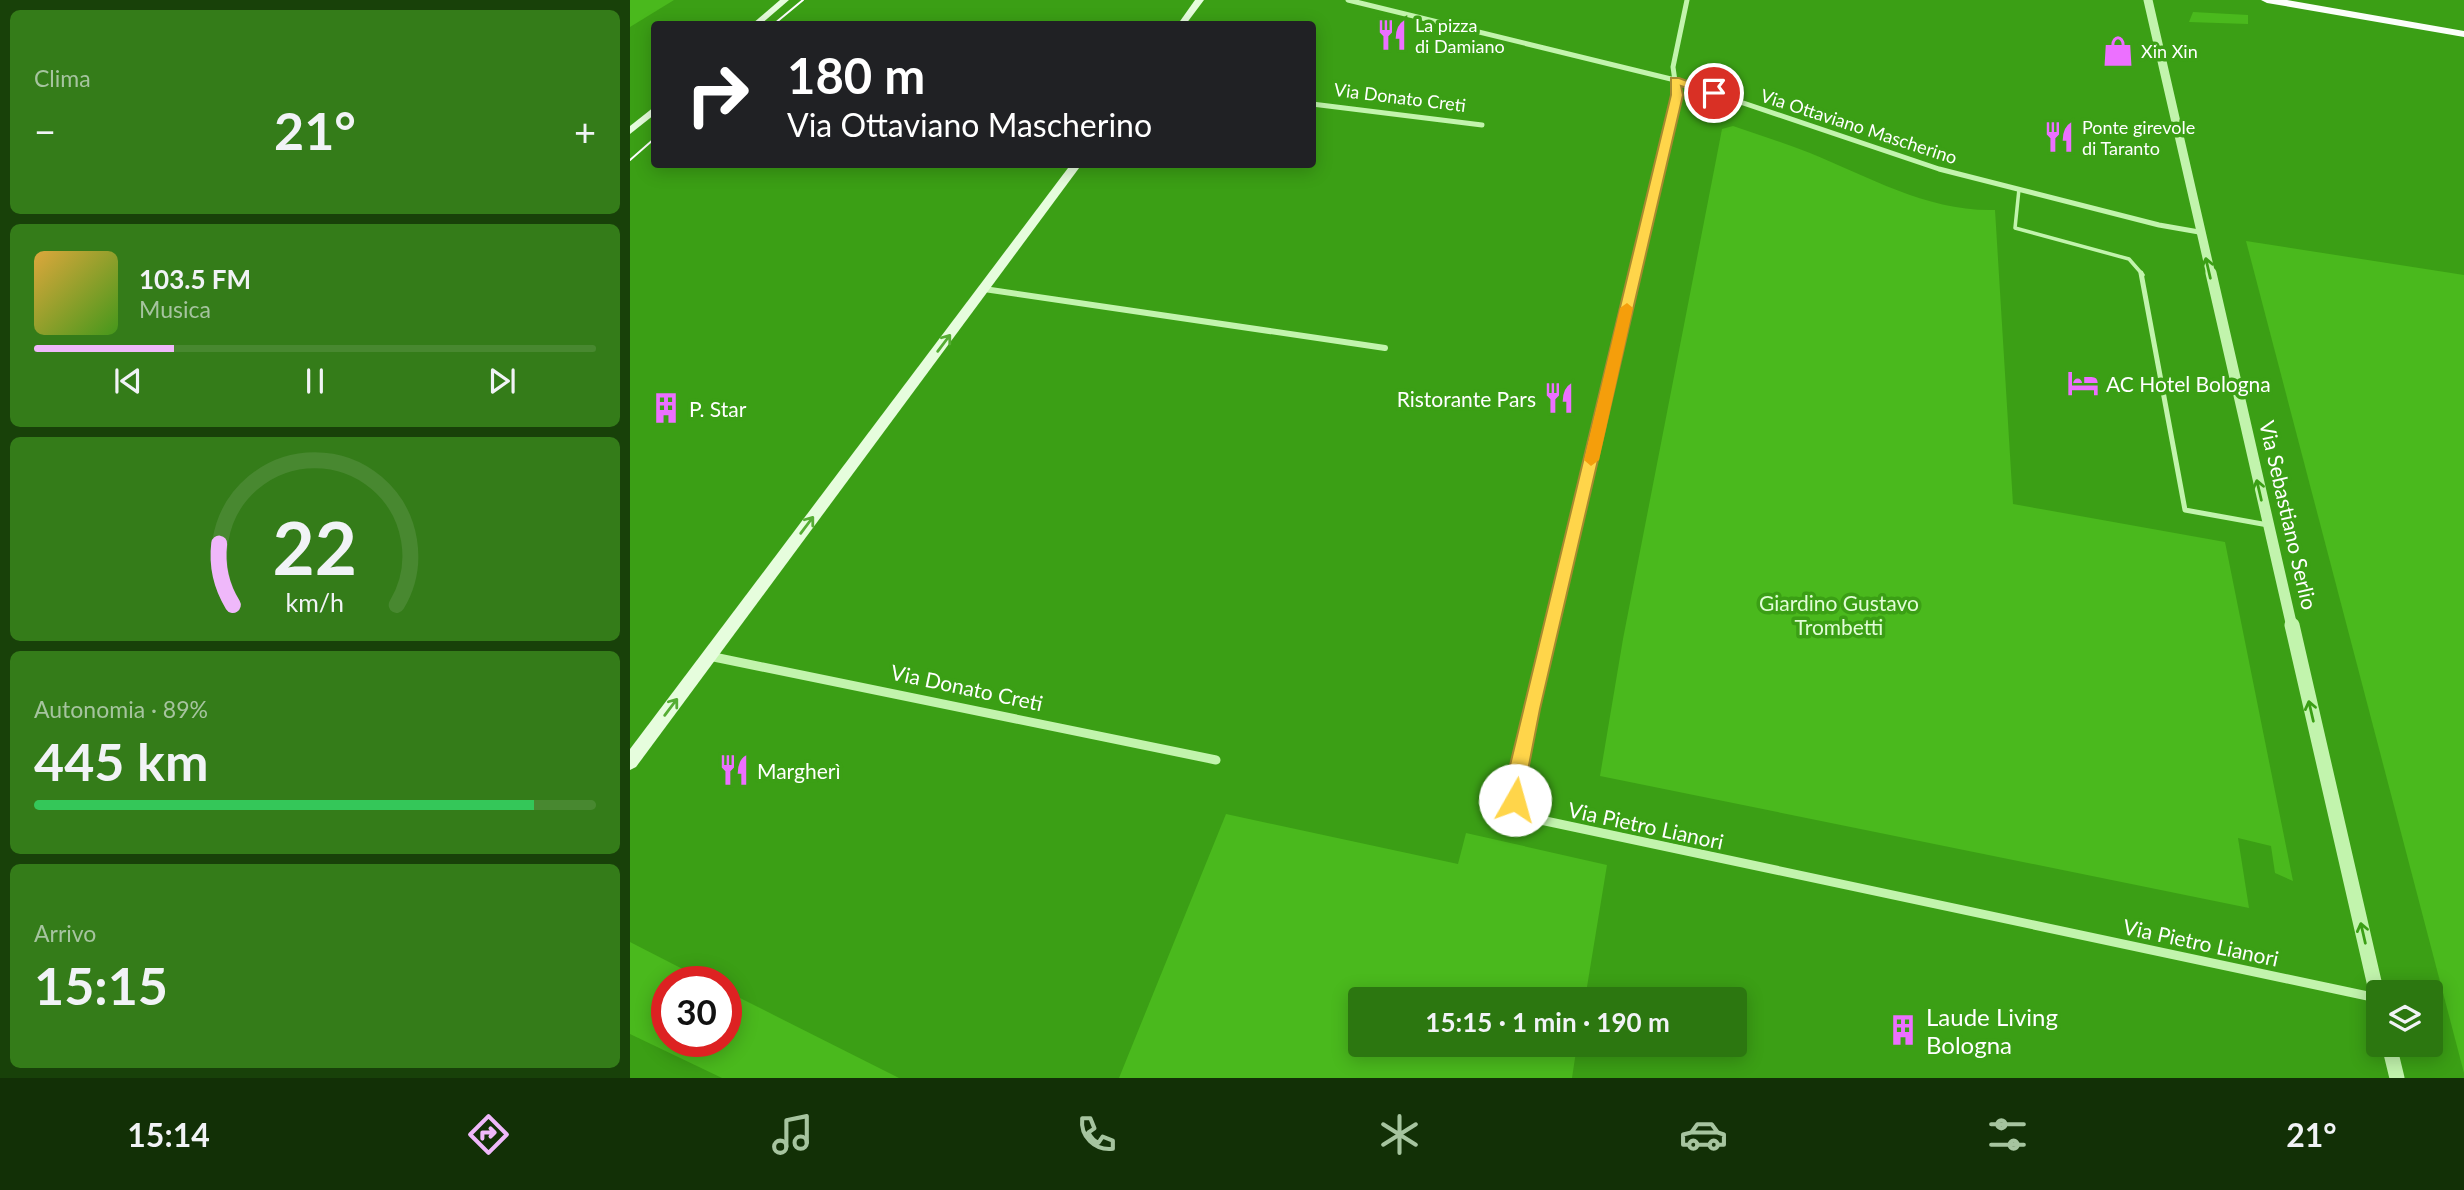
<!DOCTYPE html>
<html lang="it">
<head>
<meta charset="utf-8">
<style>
  :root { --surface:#2c7710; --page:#347c19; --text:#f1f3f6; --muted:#a6c49f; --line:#488830; --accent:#efb8fa }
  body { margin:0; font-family:Lato,sans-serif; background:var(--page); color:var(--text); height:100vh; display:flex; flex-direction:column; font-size:26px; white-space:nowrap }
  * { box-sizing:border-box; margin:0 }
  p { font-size:23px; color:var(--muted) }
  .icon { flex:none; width:38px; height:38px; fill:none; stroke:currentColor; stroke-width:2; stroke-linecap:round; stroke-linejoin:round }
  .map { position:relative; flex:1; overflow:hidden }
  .sheet { display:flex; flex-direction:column; gap:10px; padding:10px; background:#184109; width:630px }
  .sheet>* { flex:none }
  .guide { position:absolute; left:21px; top:21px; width:665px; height:147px; border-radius:7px; box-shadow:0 4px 18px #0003; background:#202124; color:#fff; overflow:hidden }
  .buttons { position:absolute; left:1736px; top:980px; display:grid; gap:14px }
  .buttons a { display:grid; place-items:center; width:77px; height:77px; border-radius:7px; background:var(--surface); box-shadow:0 4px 18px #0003; font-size:35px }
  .speed { position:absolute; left:21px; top:966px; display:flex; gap:14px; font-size:35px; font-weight:700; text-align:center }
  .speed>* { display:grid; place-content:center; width:91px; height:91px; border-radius:50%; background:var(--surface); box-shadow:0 4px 18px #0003; line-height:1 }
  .speed .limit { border:10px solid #d22; background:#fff; color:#111 }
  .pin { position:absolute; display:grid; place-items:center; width:60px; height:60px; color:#fff; margin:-30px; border:4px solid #fff; border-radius:50%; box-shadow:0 2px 7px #0007 }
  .me { position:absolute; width:77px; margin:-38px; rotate:7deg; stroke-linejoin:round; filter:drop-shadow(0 0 5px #0008) }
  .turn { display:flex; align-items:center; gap:24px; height:147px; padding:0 21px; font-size:32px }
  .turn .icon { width:91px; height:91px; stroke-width:2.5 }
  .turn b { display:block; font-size:49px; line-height:60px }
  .big { font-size:52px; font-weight:700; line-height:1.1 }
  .sheet .card { flex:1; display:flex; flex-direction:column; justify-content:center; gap:10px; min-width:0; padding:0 24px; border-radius:10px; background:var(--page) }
  .sheet .dial { align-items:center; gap:0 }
  .dial svg { height:182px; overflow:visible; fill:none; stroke:var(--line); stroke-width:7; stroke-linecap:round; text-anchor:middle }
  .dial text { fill:var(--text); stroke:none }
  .song { display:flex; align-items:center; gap:21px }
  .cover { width:84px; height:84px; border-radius:10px; background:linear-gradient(135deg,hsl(40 70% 55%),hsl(100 70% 35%)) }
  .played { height:7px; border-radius:4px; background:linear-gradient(90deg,var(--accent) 25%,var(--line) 25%) }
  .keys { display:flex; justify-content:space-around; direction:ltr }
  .heat { display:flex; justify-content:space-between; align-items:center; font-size:38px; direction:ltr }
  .charge { height:10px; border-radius:5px; background:linear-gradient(90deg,#34c759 89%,var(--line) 0) }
  .trip { position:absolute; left:718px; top:987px; width:399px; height:70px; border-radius:7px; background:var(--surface); box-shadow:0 4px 18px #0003; font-weight:700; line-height:70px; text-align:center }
  .tab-bar { display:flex; height:112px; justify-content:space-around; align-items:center; background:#123006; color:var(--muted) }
  .tab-bar .icon { width:49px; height:49px }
  .tab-bar .on { color:var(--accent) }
  .tab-bar b { font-size:32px; color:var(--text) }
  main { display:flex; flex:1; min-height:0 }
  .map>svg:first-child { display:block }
</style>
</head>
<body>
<main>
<section class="sheet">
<div class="card"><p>Clima</p>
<div class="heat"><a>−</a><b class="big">21°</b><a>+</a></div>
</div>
<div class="card">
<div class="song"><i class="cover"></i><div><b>103.5 FM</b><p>Musica</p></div></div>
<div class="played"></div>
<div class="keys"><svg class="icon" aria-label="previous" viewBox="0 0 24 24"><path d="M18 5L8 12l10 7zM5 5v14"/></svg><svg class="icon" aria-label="pause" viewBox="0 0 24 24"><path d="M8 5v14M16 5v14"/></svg><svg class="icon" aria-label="next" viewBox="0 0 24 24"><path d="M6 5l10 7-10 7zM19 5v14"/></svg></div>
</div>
<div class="card dial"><svg viewBox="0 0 100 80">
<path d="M14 69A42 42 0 1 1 86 69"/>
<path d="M14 69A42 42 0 0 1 8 42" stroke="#efb8fa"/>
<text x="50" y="56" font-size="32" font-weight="700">22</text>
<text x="50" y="72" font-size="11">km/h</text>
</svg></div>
<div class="card"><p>Autonomia · 89%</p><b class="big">445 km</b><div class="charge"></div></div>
<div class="card"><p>Arrivo</p><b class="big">15:15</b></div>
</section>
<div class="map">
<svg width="1834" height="1078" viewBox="0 0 1834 1078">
  <rect width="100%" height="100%" fill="#3b9f15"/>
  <!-- green -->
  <g fill="#4ab91d">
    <polygon points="0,0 44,0 0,27"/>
    <polygon points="1563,12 1618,15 1618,24 1559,22"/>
    <path d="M 1103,126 C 1129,135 1155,143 1180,153 C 1239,177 1299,212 1365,210 L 1383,504 L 1595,542 L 1663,881 L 1645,873 L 1641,846 L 1608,838 L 1619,908 L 970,776 L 993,639 L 1087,155 L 1092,129 Z"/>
    <polygon points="1616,241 1834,275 1834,1073"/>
    <polygon points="596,814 828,864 836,833 977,865 955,999 730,999 730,1045 947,1045 942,1078 489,1078"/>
    <polygon points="0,942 78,982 37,982 37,1041 96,1041 96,991 269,1078 92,1078 0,1034"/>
  </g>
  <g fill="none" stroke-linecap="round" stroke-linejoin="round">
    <!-- service-far1 -->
    <polyline stroke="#c2f4ad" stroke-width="3.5" points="1389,189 1385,228 1499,259 1513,275"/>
    <!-- service -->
    <polyline stroke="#c2f4ad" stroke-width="5" points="1511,273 1555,510 1638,525"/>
    <!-- minor-far2 -->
    <g stroke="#c2f4ad" stroke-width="5">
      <polyline points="718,0 1045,80 1309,169 1529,225 1569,232"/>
      <polyline points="682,104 852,125"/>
      <polyline points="1005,275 1047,95 1043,67 1057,0"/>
    </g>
    <!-- minor-far1 -->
    <g stroke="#c2f4ad" stroke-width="6">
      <polyline points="354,289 755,348"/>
      <polyline points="921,627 1005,273"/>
    </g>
    <!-- minor -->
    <g stroke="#c2f4ad" stroke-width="9">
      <polyline points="922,625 884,782 887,805 906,819 1747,998"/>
      <polyline points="79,656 586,760"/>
    </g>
    <!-- tertiary-far2 -->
    <polyline stroke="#c2f4ad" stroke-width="9" points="1518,0 1581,275"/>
    <!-- tertiary-far1 -->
    <polyline stroke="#c2f4ad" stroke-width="11" points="1581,273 1662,627"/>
    <!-- tertiary -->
    <g stroke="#c2f4ad" stroke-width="15">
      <polyline points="1662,625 1748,999"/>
      <polyline points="1759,1045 1767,1078"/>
    </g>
    <!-- secondary -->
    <g fill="#e6fddd" fill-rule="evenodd">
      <polygon points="150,0 159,0 131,24 122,24"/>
      <polygon points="565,0 574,0 556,24 548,24"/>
      <polygon points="24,107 24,115 0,134 0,126"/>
      <polygon points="441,164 452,164 6,767 0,770 0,749"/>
    </g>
    <!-- primary -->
    <polygon fill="#fbfffa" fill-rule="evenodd" points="1631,0 1657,0 1834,31 1834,37 1637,3"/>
    <!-- tram -->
    <g stroke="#fff" stroke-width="2">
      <polyline points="144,24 173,0"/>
      <polyline points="0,160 24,139"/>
    </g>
  </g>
  <!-- one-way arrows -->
  <defs><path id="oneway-shaft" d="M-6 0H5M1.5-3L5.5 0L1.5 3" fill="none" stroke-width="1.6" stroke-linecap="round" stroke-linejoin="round" transform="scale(1.75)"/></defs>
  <g stroke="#3b9f15">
    <use href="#oneway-shaft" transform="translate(1578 268) rotate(-103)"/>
    <use href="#oneway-shaft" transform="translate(1629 490) rotate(-103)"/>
    <use href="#oneway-shaft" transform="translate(1681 711) rotate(-103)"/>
    <use href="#oneway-shaft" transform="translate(1733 933) rotate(-103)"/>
  </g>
  <g stroke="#55ad33">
    <use href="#oneway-shaft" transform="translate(314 343) rotate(-53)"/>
    <use href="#oneway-shaft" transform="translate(177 525) rotate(-53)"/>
    <use href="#oneway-shaft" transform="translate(41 707) rotate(-53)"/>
  </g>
  <!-- route -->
  <polygon fill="#ffd54a" stroke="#a68a30" stroke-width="2" points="1041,78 1049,78 1090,93 1084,97 1051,86 1053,95 910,709 891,806 885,809 878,806 875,800 876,782 1041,95"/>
  <!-- slow -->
  <polygon fill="#f59e0b" points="997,303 1003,308 969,460 961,466 954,460 990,308"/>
  <!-- icons -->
  <defs>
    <symbol id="restaurant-bare" viewBox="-9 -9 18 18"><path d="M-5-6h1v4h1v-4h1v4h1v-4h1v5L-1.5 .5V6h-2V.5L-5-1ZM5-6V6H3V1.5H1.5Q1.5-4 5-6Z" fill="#ec70ff" stroke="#3b9f15" stroke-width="2.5" paint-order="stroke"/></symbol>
    <symbol id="shop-bare" viewBox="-9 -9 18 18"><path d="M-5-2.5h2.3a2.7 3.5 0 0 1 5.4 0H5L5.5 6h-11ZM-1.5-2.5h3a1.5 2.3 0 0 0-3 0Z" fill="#ec70ff" stroke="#3b9f15" stroke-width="2.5" paint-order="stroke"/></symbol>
    <symbol id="hotel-bare" viewBox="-9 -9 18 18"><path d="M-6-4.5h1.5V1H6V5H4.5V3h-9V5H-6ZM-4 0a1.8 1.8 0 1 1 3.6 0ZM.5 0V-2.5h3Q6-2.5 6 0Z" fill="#ec70ff" stroke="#3b9f15" stroke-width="2.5" paint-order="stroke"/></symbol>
    <symbol id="building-bare" viewBox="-9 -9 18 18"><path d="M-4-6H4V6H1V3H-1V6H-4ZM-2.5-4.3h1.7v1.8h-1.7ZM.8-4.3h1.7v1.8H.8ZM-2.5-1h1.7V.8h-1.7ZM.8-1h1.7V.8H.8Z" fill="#ec70ff" stroke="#3b9f15" stroke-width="2.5" paint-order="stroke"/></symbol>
  </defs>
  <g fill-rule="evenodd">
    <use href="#restaurant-bare" x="740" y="13" width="44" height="44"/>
    <use href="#shop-bare" x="1466" y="29" width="44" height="44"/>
    <use href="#restaurant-bare" x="1407" y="115" width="44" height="44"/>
    <use href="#hotel-bare" x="1431" y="361" width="44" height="44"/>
    <use href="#restaurant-bare" x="907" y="376" width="44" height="44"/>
    <use href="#building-bare" x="14" y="386" width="44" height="44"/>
    <use href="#restaurant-bare" x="82" y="748" width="44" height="44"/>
    <use href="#building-bare" x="1251" y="1008" width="44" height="44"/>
  </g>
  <g text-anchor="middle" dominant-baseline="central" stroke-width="7" stroke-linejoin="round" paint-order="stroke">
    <!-- far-poi labels -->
    <g font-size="18" fill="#fff" stroke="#3b9f15" text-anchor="start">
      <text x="785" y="25">La pizza<tspan x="785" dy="21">di Damiano</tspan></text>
      <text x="1511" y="51">Xin Xin</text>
      <text x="1452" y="127">Ponte girevole<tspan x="1452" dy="21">di Taranto</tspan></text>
    </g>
    <!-- far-street labels -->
    <g font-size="18" fill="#fff" stroke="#3b9f15">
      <text transform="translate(770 97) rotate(7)">Via Donato Creti</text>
      <text transform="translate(1229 126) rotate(18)">Via Ottaviano Mascherino</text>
    </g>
    <!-- poi labels -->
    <g font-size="21" fill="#fff" stroke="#3b9f15" text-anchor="start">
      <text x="1476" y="383">AC Hotel Bologna</text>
      <text x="906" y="398" text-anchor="end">Ristorante Pars</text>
      <text x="59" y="408">P. Star</text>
      <text x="127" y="770">Margherì</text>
    </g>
    <!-- street labels -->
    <g font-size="21" fill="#fff" stroke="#3b9f15">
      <text transform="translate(1659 515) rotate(77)">Via Sebastiano Serlio</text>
      <text transform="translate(337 687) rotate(12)">Via Donato Creti</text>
      <text transform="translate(1016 825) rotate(12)">Via Pietro Lianori</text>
      <text transform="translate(1571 942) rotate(12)">Via Pietro Lianori</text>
    </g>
    <!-- park labels -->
    <g font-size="21" fill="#e1fdd6" stroke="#3b9f15">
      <text x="1209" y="602">Giardino Gustavo<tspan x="1209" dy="24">Trombetti</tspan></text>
    </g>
    <!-- near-poi labels -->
    <g font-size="24" fill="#fff" stroke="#3b9f15" text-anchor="start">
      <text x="1296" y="1016">Laude Living<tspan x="1296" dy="28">Bologna</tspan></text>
    </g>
  </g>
</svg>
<div class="buttons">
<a><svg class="icon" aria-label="layers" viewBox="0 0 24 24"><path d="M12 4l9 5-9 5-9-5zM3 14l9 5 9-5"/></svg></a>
</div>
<div class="speed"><div class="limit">30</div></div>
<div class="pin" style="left:1084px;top:93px;background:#d93025"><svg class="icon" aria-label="arrive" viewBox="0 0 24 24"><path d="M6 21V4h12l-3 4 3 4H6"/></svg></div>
<svg class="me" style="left:885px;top:800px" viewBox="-20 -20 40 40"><circle r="19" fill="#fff"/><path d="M0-13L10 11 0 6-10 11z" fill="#ffd54a"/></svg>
<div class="trip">15:15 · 1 min · 190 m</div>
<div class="guide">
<div class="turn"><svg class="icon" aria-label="right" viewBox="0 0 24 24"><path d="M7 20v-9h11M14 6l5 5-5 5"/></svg><div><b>180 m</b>Via Ottaviano Mascherino</div></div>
</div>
</div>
</main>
<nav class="tab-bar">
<b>15:14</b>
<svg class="icon on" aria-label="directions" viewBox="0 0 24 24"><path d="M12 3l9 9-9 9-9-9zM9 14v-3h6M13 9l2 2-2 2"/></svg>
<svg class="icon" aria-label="music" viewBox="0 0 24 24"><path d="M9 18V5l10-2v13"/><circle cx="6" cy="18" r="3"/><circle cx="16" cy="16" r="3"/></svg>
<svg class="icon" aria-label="phone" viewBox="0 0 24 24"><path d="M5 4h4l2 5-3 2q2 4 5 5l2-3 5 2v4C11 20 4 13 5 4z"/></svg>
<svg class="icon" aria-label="climate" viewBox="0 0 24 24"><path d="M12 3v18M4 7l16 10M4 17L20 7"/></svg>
<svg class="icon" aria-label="car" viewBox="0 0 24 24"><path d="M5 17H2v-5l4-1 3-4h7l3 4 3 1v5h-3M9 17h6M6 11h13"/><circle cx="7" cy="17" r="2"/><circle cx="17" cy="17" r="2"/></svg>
<svg class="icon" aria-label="filters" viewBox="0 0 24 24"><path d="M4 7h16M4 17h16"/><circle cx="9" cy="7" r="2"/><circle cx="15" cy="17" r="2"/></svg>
<b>21°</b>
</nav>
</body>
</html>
